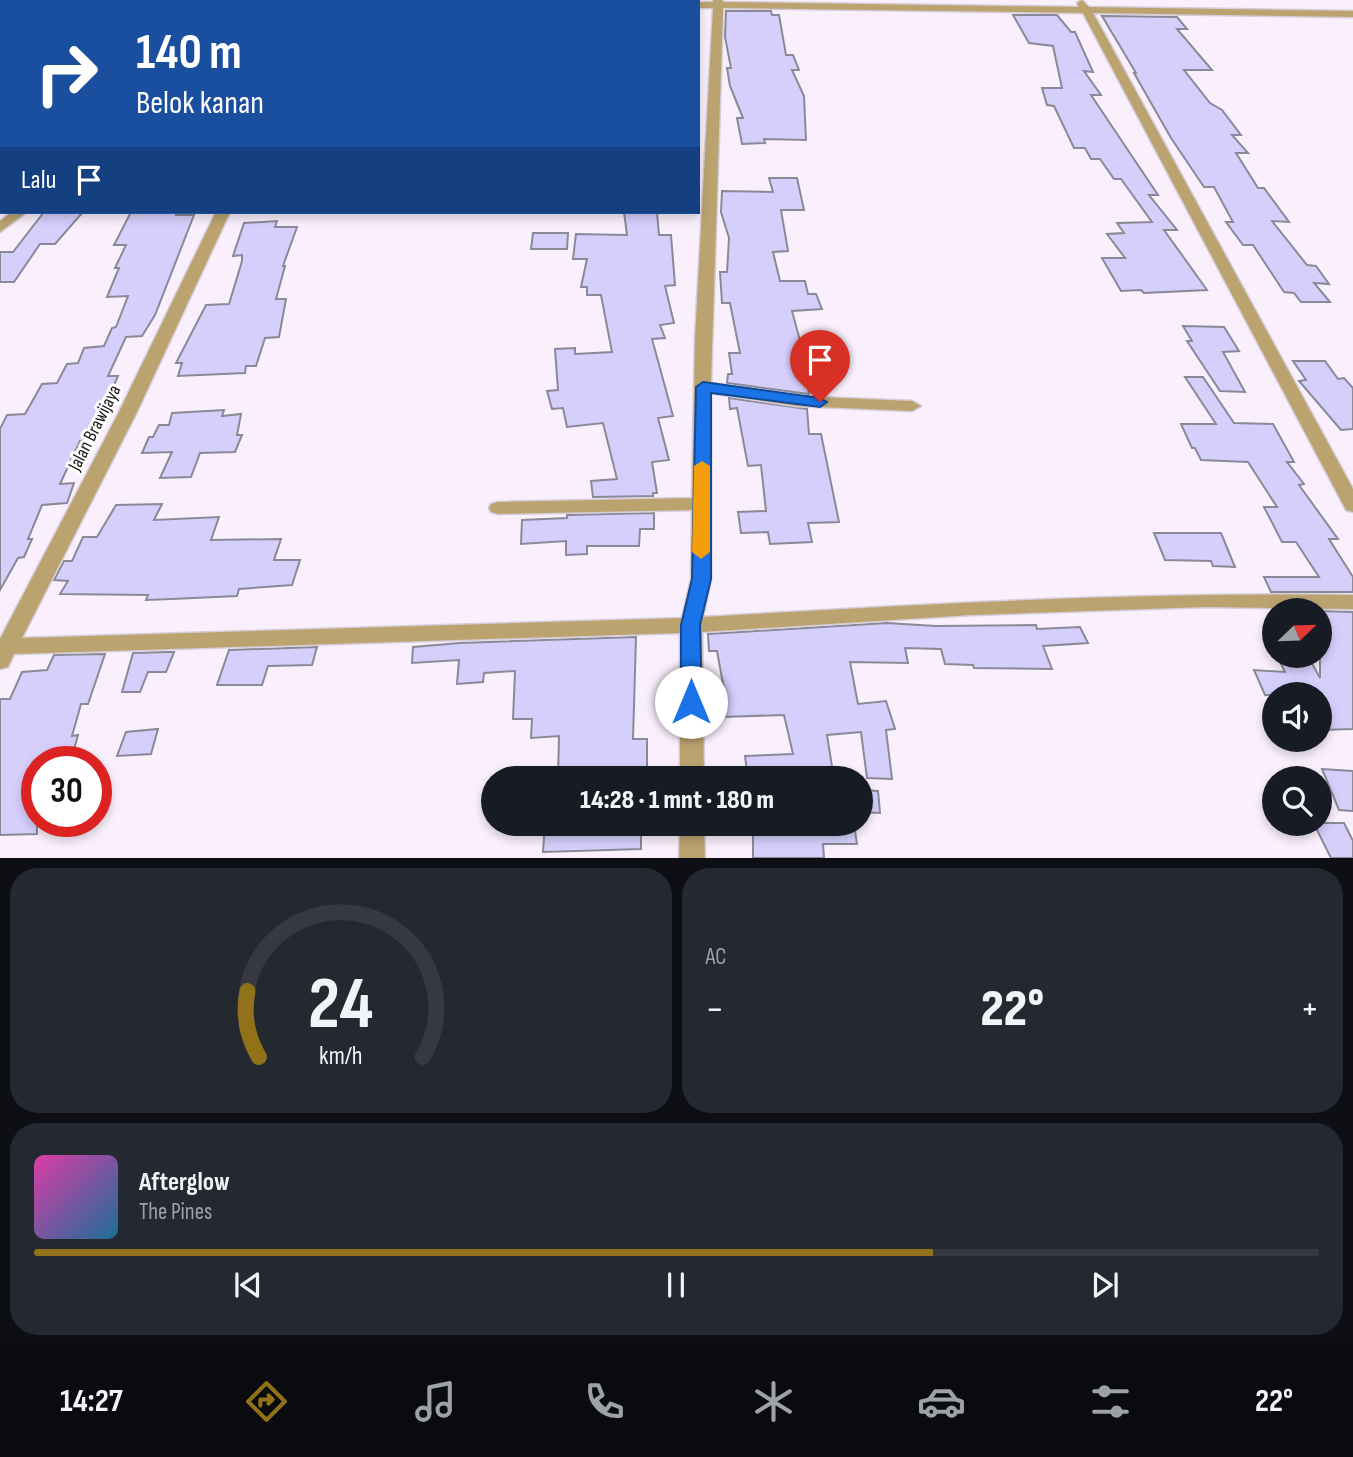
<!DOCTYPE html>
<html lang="id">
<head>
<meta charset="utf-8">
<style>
  :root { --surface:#171b24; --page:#242831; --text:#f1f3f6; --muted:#9ea1a6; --line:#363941; --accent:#917218 }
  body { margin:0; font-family:"Sofia Sans Condensed",sans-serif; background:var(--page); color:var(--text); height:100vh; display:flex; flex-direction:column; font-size:26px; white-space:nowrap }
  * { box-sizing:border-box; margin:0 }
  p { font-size:23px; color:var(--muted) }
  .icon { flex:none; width:38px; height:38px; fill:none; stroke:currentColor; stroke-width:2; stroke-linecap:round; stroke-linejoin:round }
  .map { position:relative; height:858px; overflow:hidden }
  .details { display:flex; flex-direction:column; gap:10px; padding:10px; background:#0d0f14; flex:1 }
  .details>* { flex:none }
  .guide { position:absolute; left:0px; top:0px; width:700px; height:214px; box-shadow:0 4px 10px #0003; background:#1a4fa0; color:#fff; overflow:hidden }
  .needle { width:46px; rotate:67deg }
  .controls { position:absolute; left:1262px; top:598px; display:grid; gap:14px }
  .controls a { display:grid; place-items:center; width:70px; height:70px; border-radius:50%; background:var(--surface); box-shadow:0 4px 10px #0003; font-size:35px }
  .speed { position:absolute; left:21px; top:746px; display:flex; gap:14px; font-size:35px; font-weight:700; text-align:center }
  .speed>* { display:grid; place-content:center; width:91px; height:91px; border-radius:50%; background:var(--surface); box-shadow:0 4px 10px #0003; line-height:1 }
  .speed .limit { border:10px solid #d22; background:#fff; color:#111 }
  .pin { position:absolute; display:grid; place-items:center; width:60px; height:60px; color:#fff; margin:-72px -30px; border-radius:50% 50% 50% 0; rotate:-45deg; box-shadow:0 0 7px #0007 }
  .pin .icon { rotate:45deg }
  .me { position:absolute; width:77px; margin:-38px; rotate:0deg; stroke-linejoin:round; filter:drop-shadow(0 0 5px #0008) }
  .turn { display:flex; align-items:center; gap:24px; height:147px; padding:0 21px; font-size:32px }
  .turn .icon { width:91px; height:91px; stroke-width:2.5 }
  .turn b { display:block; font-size:49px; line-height:60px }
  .then { display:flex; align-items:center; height:66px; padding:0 21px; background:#0003; gap:14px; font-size:26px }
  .big { font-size:52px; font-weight:800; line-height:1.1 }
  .details .widget { flex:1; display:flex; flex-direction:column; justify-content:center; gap:10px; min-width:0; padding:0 24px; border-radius:28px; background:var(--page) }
  .details .dial { align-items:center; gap:0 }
  .dial svg { height:182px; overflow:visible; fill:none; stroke:var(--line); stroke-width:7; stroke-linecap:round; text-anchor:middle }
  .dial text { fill:var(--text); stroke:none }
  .song { display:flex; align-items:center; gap:21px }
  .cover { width:84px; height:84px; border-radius:10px; background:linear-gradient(135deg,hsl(320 70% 55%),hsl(200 70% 35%)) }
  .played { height:7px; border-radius:4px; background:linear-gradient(90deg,var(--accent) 70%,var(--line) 70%) }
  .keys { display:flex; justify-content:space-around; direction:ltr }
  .heat { display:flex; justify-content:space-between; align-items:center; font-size:38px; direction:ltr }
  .details .tiles { flex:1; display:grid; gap:10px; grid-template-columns:1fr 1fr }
  .widget:last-child { grid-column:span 2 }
  .trip { position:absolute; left:481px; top:766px; width:392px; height:70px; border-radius:35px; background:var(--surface); box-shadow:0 4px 10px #0003; font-weight:800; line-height:70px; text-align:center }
  .tabs { display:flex; height:112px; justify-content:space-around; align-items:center; background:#090b0e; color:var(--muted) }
  .tabs .icon { width:49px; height:49px }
  .tabs .on { color:var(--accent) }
  .tabs b { font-size:32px; color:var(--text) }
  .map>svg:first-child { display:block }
</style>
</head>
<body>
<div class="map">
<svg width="1353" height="859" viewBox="0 0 1353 859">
  <rect width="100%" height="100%" fill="#faf0fd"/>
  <!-- building -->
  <g fill="#d6cffc" stroke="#8a8997" stroke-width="2">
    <polygon points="726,11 771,11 772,15 779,15 786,55 793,55 799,70 792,70 804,96 806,140 764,139 765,143 742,144 737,118 743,118 730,86 727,68 731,68 725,37"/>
    <polygon points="1013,15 1057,15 1071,32 1075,32 1093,72 1084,71 1101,95 1091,95 1158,195 1149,195 1177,230 1164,230 1207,290 1144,293 1141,290 1121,291 1102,258 1125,258 1107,234 1124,233 1117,223 1152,222 1121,179 1114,179 1100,159 1091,159 1085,148 1074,148 1054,106 1047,105 1042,88 1062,88 1053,46 1029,43"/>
    <polygon points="1102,16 1177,17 1187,29 1177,29 1212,70 1184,70 1210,103 1222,110 1241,135 1232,135 1248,153 1236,153 1258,188 1264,188 1289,222 1272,221 1307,265 1316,266 1329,284 1314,283 1330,302 1301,302 1294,293 1284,292 1253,245 1243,245 1226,222 1233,222 1214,187 1204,187 1171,138 1134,73 1136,73"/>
    <polygon points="769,178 797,178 804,210 781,210 788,251 773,252 780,281 805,281 808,294 816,294 822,309 792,311 809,374 806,374 809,394 727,383 728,374 732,374 729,353 740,353 730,303 722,303 720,272 727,272 729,238 721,212 722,191 773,192"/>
    <polygon points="44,212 83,212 55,244 40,244 14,282 0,282 0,252 13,252"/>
    <polygon points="131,212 177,212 176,215 194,215 155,315 142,336 126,337 108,376 118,376 95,427 90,428 84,441 80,441 60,484 74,483 67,503 42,505 28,539 32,539 24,557 18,558 0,590 0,429 7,415 25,414 42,384 57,383 67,364 78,363 84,348 104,346 112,328 116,327 128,296 107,297 119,268 115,268 126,245 114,245"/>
    <polygon points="624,212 657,212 659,235 671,235 675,285 665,286 674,323 660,325 665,338 652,339 673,416 658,418 669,460 652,462 657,493 653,493 653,496 593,497 591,481 617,479 603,423 567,427 563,408 552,409 547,391 558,390 555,349 575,348 575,354 612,352 601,295 587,295 587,287 581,287 587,259 573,259 576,234 627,235"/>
    <polygon points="277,221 275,227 297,227 283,266 285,266 276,299 286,299 279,337 265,338 256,366 246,366 245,373 178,376 182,363 176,363 206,305 229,304 242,261 242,255 233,256 244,223"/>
    <polygon points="533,233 568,233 567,249 531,249"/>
    <polygon points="1183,326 1224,327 1239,351 1223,352 1245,392 1220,391 1187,341 1192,341"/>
    <polygon points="1293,361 1325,361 1338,379 1344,378 1353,388 1353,429 1341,430 1299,381 1306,380"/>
    <polygon points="1185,377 1203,377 1234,423 1273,424 1294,462 1287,462 1304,484 1299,485 1338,539 1329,539 1353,577 1353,592 1271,592 1264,577 1319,577 1296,542 1282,542 1264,507 1277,507 1248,462 1201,460 1195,448 1192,448 1181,424 1216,424"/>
    <polygon points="729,398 807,409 809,434 821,434 839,522 808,523 812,542 770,544 768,532 741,533 738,512 766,511 761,465 748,466 737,408 730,409"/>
    <polygon points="224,410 222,416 241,414 237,435 242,435 235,452 200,453 191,477 160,478 172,452 142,453 149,437 153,437 159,425 169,425 172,413"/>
    <polygon points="162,504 154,520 219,517 211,540 281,539 274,560 300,560 292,585 239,589 237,596 172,599 146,600 148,595 60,594 68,581 54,580 64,561 72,561 83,537 97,537 116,505"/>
    <polygon points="654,513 654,529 640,529 639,546 587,546 587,554 566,555 566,541 521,544 522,520 567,518 567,515"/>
    <polygon points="1154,533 1221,533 1235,567 1213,566 1211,561 1165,560"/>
    <polygon points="1320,611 1353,612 1353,729 1320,730 1320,695 1265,695 1254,670 1285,672 1277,656 1308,656 1320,678"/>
    <polygon points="887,623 936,626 1036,625 1037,629 1080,627 1088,643 1043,646 1052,669 974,668 973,665 945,664 941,649 905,648 908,663 850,662 858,704 886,701 895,729 886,730 892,779 867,778 861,732 827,735 834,779 748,779 745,756 793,754 784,715 720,717 719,701 726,700 717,651 709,651 708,634"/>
    <polygon points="636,637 633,739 647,739 647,779 558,779 559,736 531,738 532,719 513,719 515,671 484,673 483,682 457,684 459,660 412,663 413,647 460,643"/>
    <polygon points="317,647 312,665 268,666 262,685 217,685 229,650"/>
    <polygon points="169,652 174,652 166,672 148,672 140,692 122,692 133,653"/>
    <polygon points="105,654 88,704 81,704 72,736 78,735 73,753 48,755 45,761 37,761 37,780 26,804 37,804 37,834 0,835 0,699 10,699 22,672 47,670 54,655"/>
    <polygon points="158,729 151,754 117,756 126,732"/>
    <polygon points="1322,769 1353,771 1353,811 1339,810"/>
    <polygon points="861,790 878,791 880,813 861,812"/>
    <polygon points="1320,823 1344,823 1353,841 1353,858 1331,858 1314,824"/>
    <polygon points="545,824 641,824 641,849 543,852"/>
    <polygon points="753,824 854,824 857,844 823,844 824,858 753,858"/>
  </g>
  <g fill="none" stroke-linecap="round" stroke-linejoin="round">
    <defs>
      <g id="street">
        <polygon points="254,0 264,0 253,2"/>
        <path d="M 713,0 L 723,0 L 723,2 L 1079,7 L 1077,3 L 1082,0 L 1089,7 L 1353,11 L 1353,17 L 1093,13 L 1353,489 L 1353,512 L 1346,510 L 1344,506 L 1083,13 L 723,8 L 711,383 L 796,396 L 912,401 L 921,406 L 912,411 L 796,406 L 711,393 L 711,579 L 703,617 C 921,604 1135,592 1353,595 L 1353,609 L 1205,607 L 971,615 L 702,632 L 704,779 L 680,779 L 680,633 L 14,654 L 8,667 L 0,669 L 0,639 L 118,414 L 216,212 L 230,212 L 136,414 L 22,638 L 682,618 L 691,579 L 692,510 L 498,514 L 491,512 L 489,508 L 491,504 L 498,502 L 692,498 L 695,338 L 713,8 L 698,8 L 698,2 L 713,2 Z"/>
        <rect x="0" y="112" width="2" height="8"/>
        <polygon points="12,212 27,212 0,232 0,221"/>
        <polygon points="680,824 704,824 705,859 679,859"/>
      </g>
    </defs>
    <!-- street casing -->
    <use href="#street" stroke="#d6cdd9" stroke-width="3"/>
    <!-- street -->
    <use href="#street" fill="#bba370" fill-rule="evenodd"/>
  </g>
  <!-- route -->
  <polygon fill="#1a73e8" stroke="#114b97" stroke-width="2" points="703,382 820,398 827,402 820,407 711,393 711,579 700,625 702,702 699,708 691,710 684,708 681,702 681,625 692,579 696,387"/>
  <!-- slow -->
  <polygon fill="#f59e0b" points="702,461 710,466 710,552 701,559 692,552 694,466"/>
  <g text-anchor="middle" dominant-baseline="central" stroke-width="6" stroke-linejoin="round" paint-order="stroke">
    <!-- street labels -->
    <g font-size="19" fill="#1a171b" stroke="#fff">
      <text transform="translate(95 428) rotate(-63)">Jalan Brawijaya</text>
    </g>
  </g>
</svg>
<div class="controls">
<a><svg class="needle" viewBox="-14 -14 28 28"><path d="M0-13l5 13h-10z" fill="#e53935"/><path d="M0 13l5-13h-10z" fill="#9ea1a6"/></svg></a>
<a><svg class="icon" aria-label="sound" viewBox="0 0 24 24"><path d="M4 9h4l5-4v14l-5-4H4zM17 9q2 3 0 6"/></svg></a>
<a><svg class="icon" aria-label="search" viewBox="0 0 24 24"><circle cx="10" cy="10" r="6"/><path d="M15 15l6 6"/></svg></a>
</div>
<div class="speed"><div class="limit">30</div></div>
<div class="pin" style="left:820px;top:402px;background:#d93025"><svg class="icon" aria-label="arrive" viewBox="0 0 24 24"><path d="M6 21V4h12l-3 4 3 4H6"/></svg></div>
<svg class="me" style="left:691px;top:702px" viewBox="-20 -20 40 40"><circle r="19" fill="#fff"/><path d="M0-13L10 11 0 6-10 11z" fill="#1a73e8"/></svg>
<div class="trip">14:28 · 1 mnt · 180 m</div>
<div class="guide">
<div class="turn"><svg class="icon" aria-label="right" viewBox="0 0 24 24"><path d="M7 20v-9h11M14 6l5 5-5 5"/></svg><div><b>140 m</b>Belok kanan</div></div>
<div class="then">Lalu<svg class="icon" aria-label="arrive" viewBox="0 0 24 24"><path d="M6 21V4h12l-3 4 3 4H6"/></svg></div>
</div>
</div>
<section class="details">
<div class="tiles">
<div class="widget dial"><svg viewBox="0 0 100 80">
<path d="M14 69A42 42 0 1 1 86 69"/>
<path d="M14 69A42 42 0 0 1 9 40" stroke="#917218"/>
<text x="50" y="56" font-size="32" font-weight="700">24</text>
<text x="50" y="72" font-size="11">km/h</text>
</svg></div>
<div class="widget"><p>AC</p>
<div class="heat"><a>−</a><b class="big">22°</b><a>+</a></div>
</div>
<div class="widget">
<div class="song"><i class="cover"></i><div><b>Afterglow</b><p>The Pines</p></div></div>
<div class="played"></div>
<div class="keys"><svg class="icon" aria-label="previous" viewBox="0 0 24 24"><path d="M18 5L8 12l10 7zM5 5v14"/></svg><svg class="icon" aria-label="pause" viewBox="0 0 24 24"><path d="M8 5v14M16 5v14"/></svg><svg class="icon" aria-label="next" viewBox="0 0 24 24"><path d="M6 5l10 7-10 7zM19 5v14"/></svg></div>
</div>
</div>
</section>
<nav class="tabs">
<b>14:27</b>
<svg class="icon on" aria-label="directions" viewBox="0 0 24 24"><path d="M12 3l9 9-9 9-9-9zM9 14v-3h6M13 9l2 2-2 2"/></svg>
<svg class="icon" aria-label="music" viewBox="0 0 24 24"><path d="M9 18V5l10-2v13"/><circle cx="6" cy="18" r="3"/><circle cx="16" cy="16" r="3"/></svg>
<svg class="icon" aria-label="phone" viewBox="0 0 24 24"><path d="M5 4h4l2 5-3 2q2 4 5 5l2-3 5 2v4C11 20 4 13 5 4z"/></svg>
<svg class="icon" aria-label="climate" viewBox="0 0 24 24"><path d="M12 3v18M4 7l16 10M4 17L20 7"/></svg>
<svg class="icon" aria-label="car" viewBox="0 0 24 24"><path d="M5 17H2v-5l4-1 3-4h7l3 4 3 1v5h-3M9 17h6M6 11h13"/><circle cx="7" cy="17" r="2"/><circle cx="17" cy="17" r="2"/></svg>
<svg class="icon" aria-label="filters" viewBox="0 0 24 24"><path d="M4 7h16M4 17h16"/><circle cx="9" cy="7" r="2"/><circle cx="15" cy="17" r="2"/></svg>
<b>22°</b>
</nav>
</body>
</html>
